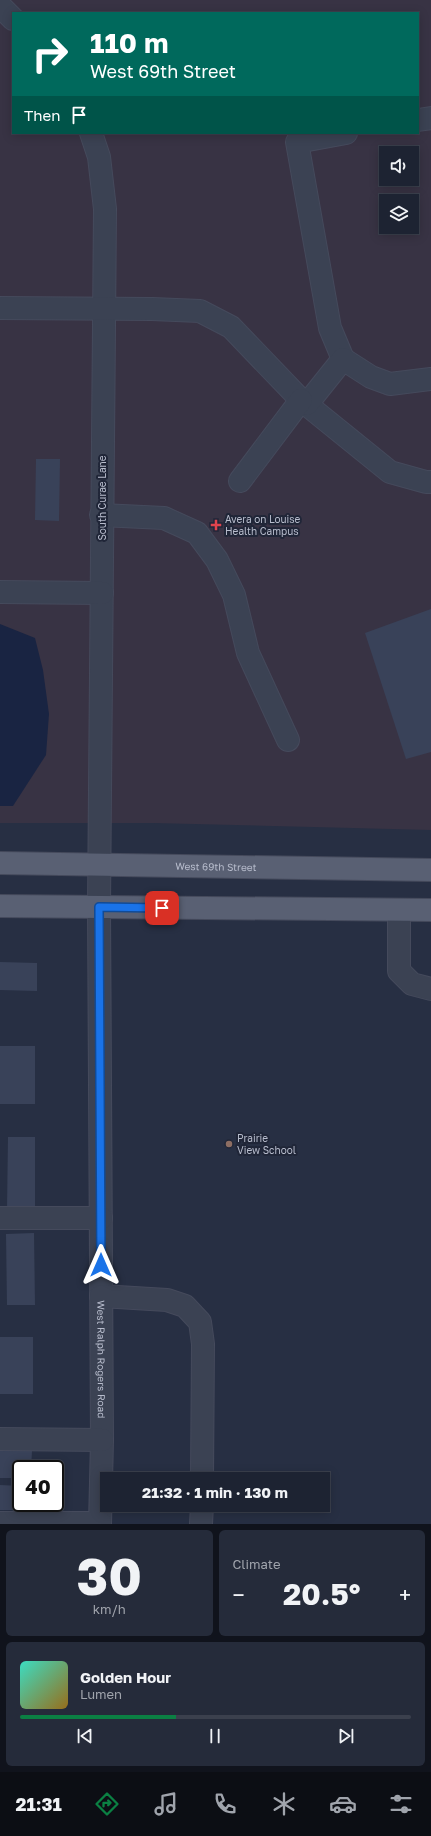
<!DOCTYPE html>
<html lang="en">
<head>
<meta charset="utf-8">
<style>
  :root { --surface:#1d2332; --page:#252b3a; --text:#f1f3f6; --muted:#a0a4ac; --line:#3b404d; --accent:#0b8043 }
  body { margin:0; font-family:"Golos Text",sans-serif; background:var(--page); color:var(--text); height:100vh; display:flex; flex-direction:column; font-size:15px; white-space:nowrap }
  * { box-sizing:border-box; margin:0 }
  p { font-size:13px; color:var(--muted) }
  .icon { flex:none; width:22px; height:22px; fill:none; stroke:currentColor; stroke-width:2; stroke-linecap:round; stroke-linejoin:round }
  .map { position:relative; height:1524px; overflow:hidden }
  .panel { display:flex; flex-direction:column; gap:6px; padding:6px; background:#10131c; flex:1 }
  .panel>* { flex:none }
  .hud { position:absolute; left:12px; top:12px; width:407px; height:122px; border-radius:0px; box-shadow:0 2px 10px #0003,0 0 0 1px var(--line); background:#00695c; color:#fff; overflow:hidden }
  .tools { position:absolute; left:379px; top:146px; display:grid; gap:8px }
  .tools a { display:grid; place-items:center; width:40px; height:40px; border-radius:0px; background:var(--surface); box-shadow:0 2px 10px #0003,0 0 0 1px var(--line); font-size:20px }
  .speed { position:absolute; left:12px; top:1460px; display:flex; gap:8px; font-size:20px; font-weight:700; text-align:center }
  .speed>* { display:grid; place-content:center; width:52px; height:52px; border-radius:50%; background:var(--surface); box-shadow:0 2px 10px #0003,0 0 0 1px var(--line); line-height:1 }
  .speed .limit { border:2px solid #111; border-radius:6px; background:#fff; color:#111 }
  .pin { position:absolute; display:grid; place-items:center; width:34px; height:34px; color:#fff; margin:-17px; border-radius:8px; box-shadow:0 2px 6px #0006 }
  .me { position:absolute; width:44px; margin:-22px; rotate:0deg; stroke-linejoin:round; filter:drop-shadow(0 0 3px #0008) }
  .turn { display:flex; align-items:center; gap:14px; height:84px; padding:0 12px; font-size:18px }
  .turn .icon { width:52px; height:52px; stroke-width:2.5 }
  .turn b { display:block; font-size:28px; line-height:34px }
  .then { display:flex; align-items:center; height:38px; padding:0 12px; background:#0003; gap:8px; font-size:15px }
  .big { font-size:30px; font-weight:700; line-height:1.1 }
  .panel .card { flex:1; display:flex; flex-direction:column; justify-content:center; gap:6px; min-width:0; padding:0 14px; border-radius:6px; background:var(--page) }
  .panel .dial { align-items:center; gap:0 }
  .dial b { font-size:52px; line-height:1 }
  .song { display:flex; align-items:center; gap:12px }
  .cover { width:48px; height:48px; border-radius:6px; background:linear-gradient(135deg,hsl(170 70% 55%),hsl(40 70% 35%)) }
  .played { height:4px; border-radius:2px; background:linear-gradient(90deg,var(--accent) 40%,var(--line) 40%) }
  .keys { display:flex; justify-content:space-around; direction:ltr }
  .heat { display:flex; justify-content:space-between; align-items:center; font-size:22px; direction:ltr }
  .panel .tiles { flex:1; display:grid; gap:6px; grid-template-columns:1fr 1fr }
  .card:last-child { grid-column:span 2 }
  .trip { position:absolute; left:100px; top:1472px; width:230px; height:40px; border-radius:0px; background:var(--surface); box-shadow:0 2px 10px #0003,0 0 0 1px var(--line); font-weight:700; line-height:40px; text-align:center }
  .dock { display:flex; height:64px; justify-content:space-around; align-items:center; background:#0c0e14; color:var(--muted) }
  .dock .icon { width:28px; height:28px }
  .dock .on { color:var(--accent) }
  .dock b { font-size:18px; color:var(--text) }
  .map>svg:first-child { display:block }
</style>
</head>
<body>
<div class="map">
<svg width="431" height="1524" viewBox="0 0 431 1524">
  <rect width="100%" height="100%" fill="#272f43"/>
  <!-- medical -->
  <path fill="#383344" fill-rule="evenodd" d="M 0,0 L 431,0 L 431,830 L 153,823 L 0,823 ZM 13,13 L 418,13 L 418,133 L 13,133 ZM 386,153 L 412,153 L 412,179 L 386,179 ZM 386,201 L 412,201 L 412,227 L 386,227 Z"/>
  <!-- water -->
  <polygon fill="#192442" points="0,624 35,638 43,670 49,714 46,755 13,806 0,806"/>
  <!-- building -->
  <g fill="#394259">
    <polygon points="36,459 60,459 59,521 35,520"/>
    <polygon points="431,609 431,752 406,759 365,633"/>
    <polygon points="0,962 37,963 37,991 0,990"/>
    <rect x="0" y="1046" width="35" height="58"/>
    <polygon points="8,1137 35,1137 35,1209 7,1209"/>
    <polygon points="34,1233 35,1305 7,1305 6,1234"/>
    <rect x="0" y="1337" width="33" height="57"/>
    <polygon points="0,1450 32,1451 31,1469 21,1469 21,1478 0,1478"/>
    <polygon points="0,1485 21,1486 21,1503 32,1503 32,1510 0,1510"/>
  </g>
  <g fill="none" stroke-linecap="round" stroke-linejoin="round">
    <defs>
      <g id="minor">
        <polyline points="0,6 13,19"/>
        <polyline points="418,120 431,118"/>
        <path id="s1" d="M 91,133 L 99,157 L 105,209 L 99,907 L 102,1440 L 100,1524"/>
        <polyline points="0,308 152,309 200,311 231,327 301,400 390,472 426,482 431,482"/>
        <polyline points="343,359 330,328 297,142 346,133"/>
        <polyline points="307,404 343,359 371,377 390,384 431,379"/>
        <polyline points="240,481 301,400"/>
        <polyline points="101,515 164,518 197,533 217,560 234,595 248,653 288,740"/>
        <polyline points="0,592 102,593"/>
        <polyline points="399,910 399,971 412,984 431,989"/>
        <polyline points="0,1218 101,1218"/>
        <polyline points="101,1296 167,1300 185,1306 200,1322 203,1344 202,1479"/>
        <polyline points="0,1439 102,1440"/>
        <polyline points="0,1523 100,1523"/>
        <polyline points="201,1524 202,1505"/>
      </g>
      <g id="major">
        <path id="s2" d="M 0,863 L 431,870"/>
        <polyline points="0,906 431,910"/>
      </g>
    </defs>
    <!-- minor casing -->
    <use href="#minor" stroke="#454a5c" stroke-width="24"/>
    <!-- major casing -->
    <use href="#major" stroke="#454a5c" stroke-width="24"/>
    <!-- minor -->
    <use href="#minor" stroke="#3b4253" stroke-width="22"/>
    <!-- major -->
    <use href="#major" stroke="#596073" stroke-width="22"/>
  </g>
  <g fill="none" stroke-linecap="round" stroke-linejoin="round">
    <defs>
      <polyline id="route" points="101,1265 99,907 162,908"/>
    </defs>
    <!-- route casing -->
    <use href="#route" stroke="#114b97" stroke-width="10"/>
    <!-- route -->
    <use href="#route" stroke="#1a73e8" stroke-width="7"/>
  </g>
  <!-- markers -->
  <path fill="#e0444e" stroke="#202638" stroke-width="1.5" d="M214 519h4v4h4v4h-4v4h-4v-4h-4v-4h4z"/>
  <circle fill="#8d6e63" stroke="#202638" stroke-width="1.5" cx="229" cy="1144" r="4"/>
  <g text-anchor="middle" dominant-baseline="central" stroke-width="4" stroke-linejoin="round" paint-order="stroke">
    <!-- street labels -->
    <g font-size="10" fill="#b8bdcd" stroke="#202638">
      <text transform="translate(102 498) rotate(-90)">South Curae Lane</text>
      <text stroke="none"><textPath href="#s2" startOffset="216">West 69th Street</textPath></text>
      <text stroke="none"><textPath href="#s1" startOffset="1228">West Ralph Rogers Road</textPath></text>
    </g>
    <!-- poi labels -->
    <g font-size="10" fill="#b8bdcd" stroke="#202638" text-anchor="start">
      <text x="225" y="519">Avera on Louise<tspan x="225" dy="12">Health Campus</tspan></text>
      <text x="237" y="1138">Prairie<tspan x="237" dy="12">View School</tspan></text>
    </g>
  </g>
</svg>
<div class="tools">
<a><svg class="icon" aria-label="sound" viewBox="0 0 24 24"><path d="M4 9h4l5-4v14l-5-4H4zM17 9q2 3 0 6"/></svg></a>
<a><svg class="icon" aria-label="layers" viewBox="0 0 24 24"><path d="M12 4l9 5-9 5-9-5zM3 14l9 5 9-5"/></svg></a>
</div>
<div class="speed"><div class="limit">40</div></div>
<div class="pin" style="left:162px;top:908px;background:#d93025"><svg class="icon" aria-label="arrive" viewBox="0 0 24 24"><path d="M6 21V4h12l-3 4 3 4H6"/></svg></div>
<svg class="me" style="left:101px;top:1265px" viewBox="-20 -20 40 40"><path d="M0-17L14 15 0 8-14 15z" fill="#1a73e8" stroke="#fff" stroke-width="4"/></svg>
<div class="trip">21:32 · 1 min · 130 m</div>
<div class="hud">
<div class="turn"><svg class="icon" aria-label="right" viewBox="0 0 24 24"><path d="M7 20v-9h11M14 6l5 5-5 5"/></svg><div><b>110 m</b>West 69th Street</div></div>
<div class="then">Then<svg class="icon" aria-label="arrive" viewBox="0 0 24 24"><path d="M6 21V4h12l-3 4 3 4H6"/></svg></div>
</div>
</div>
<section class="panel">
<div class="tiles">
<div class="card dial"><b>30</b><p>km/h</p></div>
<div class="card"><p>Climate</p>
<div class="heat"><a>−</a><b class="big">20.5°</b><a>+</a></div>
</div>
<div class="card">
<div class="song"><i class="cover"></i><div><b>Golden Hour</b><p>Lumen</p></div></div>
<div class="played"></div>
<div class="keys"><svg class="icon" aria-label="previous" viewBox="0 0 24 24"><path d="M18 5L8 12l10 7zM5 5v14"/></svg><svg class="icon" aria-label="pause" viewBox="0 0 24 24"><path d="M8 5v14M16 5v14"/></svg><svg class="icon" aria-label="next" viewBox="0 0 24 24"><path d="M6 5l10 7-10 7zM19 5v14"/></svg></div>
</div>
</div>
</section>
<nav class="dock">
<b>21:31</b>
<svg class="icon on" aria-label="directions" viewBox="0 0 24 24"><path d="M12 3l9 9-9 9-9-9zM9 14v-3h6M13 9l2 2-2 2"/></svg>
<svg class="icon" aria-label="music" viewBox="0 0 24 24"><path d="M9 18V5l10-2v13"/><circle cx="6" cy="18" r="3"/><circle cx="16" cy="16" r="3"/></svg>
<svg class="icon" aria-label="phone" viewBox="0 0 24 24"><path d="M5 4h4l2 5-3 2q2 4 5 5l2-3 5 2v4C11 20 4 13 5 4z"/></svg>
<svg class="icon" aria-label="climate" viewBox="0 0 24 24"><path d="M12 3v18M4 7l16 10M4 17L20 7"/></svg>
<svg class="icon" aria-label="car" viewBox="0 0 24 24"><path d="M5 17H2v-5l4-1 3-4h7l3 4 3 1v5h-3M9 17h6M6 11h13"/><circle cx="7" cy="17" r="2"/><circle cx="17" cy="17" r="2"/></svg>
<svg class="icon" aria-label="filters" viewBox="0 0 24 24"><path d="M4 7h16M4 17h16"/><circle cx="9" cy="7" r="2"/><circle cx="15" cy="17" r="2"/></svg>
</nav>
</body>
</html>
